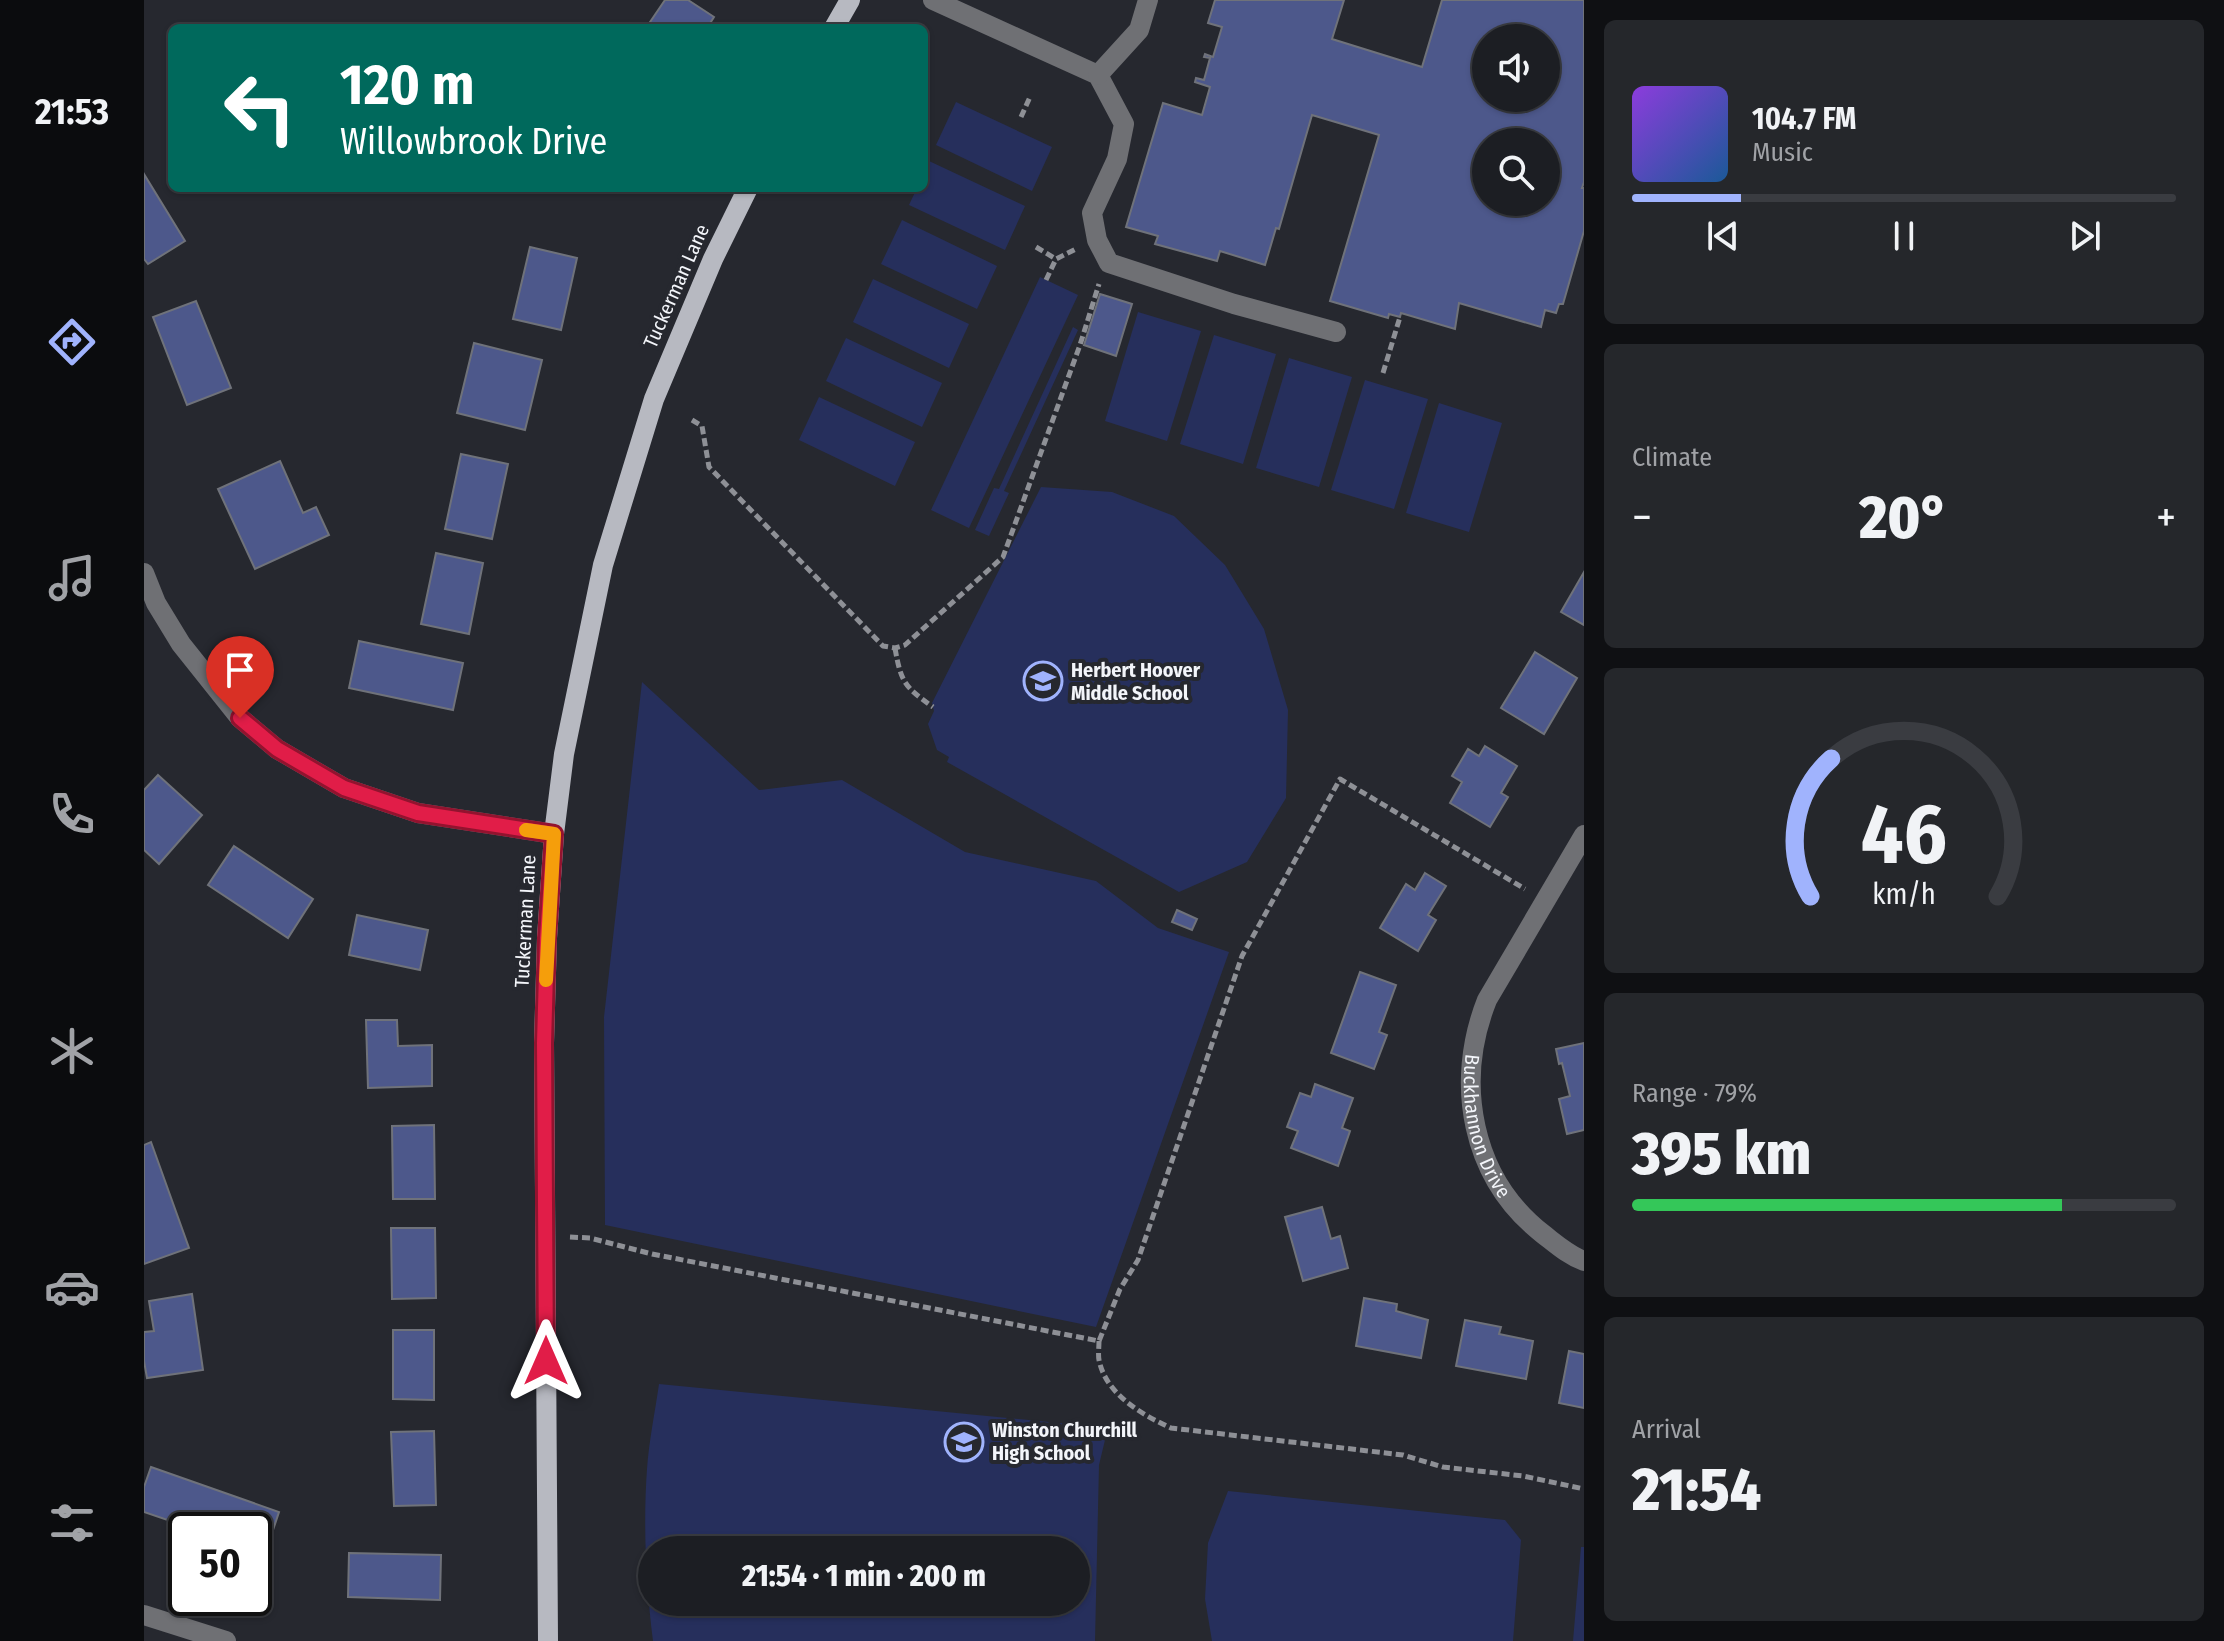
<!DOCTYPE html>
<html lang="en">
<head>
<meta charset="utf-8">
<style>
  :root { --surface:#1c1e23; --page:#25272b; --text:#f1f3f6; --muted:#a0a2a6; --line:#3a3c41; --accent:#a0b3fd }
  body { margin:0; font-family:"Fira Sans Condensed",sans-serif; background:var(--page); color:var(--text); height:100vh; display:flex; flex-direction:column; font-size:30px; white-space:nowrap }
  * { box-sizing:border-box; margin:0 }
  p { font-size:26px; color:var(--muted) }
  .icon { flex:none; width:44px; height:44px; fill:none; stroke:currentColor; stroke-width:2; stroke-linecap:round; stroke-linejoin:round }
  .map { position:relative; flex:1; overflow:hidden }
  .drawer { display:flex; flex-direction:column; gap:20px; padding:20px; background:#0f1013; width:640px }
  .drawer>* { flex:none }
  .top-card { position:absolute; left:24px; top:24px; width:760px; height:168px; border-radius:12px; box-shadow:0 2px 6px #0004,0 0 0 2px var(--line); background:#00695c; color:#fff; overflow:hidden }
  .buttons { position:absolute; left:1328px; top:24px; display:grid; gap:16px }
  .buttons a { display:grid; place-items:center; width:88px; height:88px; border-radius:50%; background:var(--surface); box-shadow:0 2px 6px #0004,0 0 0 2px var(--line); font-size:40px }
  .speed { position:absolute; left:24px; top:1512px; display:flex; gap:16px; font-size:40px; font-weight:700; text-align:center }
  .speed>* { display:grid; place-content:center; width:104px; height:104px; border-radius:50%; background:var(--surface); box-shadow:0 2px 6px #0004,0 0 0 2px var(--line); line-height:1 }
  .speed .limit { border:4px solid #111; border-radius:12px; background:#fff; color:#111 }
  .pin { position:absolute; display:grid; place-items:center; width:68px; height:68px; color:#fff; margin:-82px -34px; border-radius:50% 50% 50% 0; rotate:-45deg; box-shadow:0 0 8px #0007 }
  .pin .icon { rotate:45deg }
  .me { position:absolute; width:88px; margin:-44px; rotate:0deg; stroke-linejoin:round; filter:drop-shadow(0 0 6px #0008) }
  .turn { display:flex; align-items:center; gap:28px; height:168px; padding:0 40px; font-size:36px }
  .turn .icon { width:104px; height:104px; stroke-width:2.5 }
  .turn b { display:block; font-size:56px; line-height:68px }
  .big { font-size:60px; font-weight:800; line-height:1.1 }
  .drawer .widget { flex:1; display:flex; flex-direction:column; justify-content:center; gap:12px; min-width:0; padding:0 28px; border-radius:12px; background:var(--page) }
  .drawer .dial { align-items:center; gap:0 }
  .dial svg { height:208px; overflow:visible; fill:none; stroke:var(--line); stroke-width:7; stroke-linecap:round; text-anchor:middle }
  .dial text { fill:var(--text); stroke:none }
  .song { display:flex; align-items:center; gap:24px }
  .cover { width:96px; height:96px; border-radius:12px; background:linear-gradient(135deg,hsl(270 70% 55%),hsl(210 70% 35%)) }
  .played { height:8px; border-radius:4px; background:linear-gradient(90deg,var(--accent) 20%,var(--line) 20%) }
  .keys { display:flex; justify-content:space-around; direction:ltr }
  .heat { display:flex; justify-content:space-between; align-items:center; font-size:44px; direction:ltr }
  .charge { height:12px; border-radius:6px; background:linear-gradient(90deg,#34c759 79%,var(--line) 0) }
  .trip { position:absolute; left:494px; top:1536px; width:452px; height:80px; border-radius:40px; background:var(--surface); box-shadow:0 2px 6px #0004,0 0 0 2px var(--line); font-weight:800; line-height:80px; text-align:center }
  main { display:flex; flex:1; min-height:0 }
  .menu { display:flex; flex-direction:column; width:144px; justify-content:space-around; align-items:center; background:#0b0c0e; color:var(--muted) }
  .menu .icon { width:56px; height:56px }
  .menu .on { color:var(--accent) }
  .menu b { font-size:36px; color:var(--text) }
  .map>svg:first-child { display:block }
</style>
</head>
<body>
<main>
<nav class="menu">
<b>21:53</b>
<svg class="icon on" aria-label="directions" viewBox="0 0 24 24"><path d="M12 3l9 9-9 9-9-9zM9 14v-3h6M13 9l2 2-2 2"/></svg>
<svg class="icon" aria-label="music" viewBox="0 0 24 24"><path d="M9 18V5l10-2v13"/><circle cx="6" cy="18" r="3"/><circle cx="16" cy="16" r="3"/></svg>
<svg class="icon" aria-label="phone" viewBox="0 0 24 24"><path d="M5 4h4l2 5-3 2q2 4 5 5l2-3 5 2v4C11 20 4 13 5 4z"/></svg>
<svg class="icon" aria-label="climate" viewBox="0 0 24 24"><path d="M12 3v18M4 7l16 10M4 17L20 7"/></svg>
<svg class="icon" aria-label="car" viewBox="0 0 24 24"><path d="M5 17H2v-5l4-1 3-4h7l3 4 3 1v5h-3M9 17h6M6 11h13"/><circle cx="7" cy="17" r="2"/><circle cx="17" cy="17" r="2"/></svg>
<svg class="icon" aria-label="filters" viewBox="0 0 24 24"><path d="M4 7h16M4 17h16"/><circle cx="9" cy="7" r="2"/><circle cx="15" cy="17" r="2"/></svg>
</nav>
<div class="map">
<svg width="1440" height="1641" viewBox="0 0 1440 1641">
  <rect width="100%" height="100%" fill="#26282f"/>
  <!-- green -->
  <g fill="#262f5c" fill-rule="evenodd">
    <polygon points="812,102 908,147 888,191 792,145"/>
    <polygon points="785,161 881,206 861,250 765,205 773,188 780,188 780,172"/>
    <polygon points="758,220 853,266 833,309 737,264"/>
    <polygon points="896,277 934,295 825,528 787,510"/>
    <polygon points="729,279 825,324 805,368 709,322"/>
    <polygon points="994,312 1057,331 1023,441 961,421"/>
    <polygon points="929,327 934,330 860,491 865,493 845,536 831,530 850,488 855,489"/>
    <polygon points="1070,335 1132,354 1099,464 1036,444"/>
    <polygon points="702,338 798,383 778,427 682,381"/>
    <polygon points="1145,358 1208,377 1175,487 1112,468"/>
    <polygon points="1221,380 1284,399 1250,509 1187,490"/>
    <polygon points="675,397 771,442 751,486 655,440"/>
    <polygon points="1295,403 1358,423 1325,532 1262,513"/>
    <polygon points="897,487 968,492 1030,516 1081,565 1120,629 1144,710 1142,798 1103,862 1035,892 803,762 805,757 793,750 784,724 790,711 788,703"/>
    <polygon points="498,682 615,790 698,780 821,852 952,881 1014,928 1085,952 952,1327 461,1225 460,1017"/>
    <path d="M 515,1384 L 945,1426 L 961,1440 L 955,1465 L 951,1641 L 509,1641 C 502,1585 499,1526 503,1469 C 505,1441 511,1412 515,1384 ZM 508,1550 L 932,1550 L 932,1602 L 508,1602 Z"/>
    <polygon points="1084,1491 1361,1520 1377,1540 1369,1641 1068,1641 1061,1599 1064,1543"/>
    <polygon points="1437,1547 1440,1547 1440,1641 1429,1641"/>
  </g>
  <!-- building -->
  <g fill="#4d588b" stroke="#6f727a" stroke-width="2" fill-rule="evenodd">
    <polygon points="521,0 544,0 570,17 563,28 502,28"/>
    <path d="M 1071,0 L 1200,0 L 1188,39 L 1278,67 L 1298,0 L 1440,0 L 1440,182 L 1438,188 L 1440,188 L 1440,231 L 1419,304 L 1415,304 L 1412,313 L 1401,310 L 1397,327 L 1315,303 L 1311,329 L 1257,313 L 1256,317 L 1245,314 L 1244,318 L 1186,301 L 1235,135 L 1168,115 L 1135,229 L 1132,228 L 1121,265 L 1076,251 L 1073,261 L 1011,244 L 1014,236 L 982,227 L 1019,103 L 1058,115 L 1066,87 L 1051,82 L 1052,78 L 1060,80 L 1066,58 L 1060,57 L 1061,54 L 1069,57 L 1078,27 L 1064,23 ZM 1342,38 L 1402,38 L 1402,98 L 1342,98 ZM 1342,142 L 1402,142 L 1402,202 L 1342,202 Z"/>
    <polygon points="0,174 41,241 4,264 0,259"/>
    <polygon points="386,247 433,258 417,330 369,319"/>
    <polygon points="956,294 988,304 972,356 940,345"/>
    <polygon points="52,301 87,388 43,405 9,317"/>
    <polygon points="330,343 398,360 381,430 313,413"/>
    <polygon points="317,454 364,464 348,539 301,529"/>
    <polygon points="136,461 159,513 172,507 185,535 111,569 74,489"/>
    <polygon points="292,553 339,563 325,634 277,624"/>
    <polygon points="1440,572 1440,625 1417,612"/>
    <polygon points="215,641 319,663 309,710 205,688"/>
    <polygon points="1391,652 1433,678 1400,734 1357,708"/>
    <polygon points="1341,746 1373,766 1357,793 1364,797 1346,827 1306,803 1318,782 1308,776 1324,749 1335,756"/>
    <polygon points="14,775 58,815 15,864 0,850 0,790"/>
    <polygon points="90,846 169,899 144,938 64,885"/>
    <polygon points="1281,873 1302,886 1284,915 1292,920 1274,951 1236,928 1262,884 1271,890"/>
    <polygon points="1033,910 1053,919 1048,930 1028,922"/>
    <polygon points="213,915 284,930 276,970 205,955"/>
    <polygon points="1216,972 1252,985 1235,1032 1243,1035 1230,1069 1187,1053"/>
    <polygon points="222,1020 253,1020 254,1046 288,1045 288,1086 224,1088"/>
    <polygon points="1440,1043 1440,1130 1423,1134 1415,1099 1426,1096 1418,1063 1415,1064 1412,1049"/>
    <polygon points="1171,1084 1209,1098 1198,1128 1206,1131 1194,1166 1147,1148 1154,1131 1143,1127 1156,1093 1167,1097"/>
    <polygon points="290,1125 291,1199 249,1199 248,1126"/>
    <polygon points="7,1142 45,1248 0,1264 0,1145"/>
    <polygon points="1178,1207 1187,1239 1196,1236 1204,1268 1159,1281 1141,1217"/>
    <polygon points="247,1228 291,1228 292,1298 248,1299"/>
    <polygon points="48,1294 59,1370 3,1378 0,1361 0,1332 10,1331 5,1301"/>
    <polygon points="1220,1298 1253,1304 1252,1311 1284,1320 1277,1358 1212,1346"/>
    <polygon points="1321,1320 1357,1327 1355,1334 1389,1341 1382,1379 1312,1366"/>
    <polygon points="249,1330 290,1330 290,1400 249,1399"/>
    <polygon points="1425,1351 1440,1354 1440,1408 1415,1403"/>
    <polygon points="290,1431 292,1505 250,1506 247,1432"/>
    <polygon points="7,1467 135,1512 121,1554 110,1550 110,1530 53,1530 0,1512 0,1487"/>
    <polygon points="205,1553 297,1555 296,1600 204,1597"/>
  </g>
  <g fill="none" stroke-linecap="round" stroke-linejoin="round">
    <!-- path -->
    <g stroke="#8e9096" stroke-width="5" stroke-dasharray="8 4" stroke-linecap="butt">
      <polyline points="877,117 886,97"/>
      <polyline points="892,247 912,259 932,249"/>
      <polyline points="902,280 912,259"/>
      <polyline points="1239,373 1256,317"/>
      <polyline points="548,420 558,426 565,467 739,646 751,648 761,645 859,557 936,345 955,284"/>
      <path d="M 751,648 C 757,683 761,687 789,707"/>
      <polyline points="426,1237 446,1238 508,1254 955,1341 976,1289 994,1260 1098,956 1196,779 1381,889"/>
      <path d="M 955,1341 C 955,1347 954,1355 955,1360 C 962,1395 999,1415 1027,1428 L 1259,1455 L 1299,1467 L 1379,1476 L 1440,1489"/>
    </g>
    <!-- minor -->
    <g stroke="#6f7074" stroke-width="20">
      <polyline points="789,0 954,75 980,124 973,159 948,213 953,240 965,263 1090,304 1192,332"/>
      <polyline points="954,75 995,30 1004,0"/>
      <polyline points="0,573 12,603 37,644 96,718 133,749 200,788 274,813 410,834"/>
      <path id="s1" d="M 1440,835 L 1343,1000 C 1310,1083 1327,1178 1399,1234 C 1412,1244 1424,1255 1440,1261"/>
      <polyline points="0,1615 82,1641"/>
    </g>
    <!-- major -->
    <g stroke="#b7b9c1" stroke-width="20">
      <polyline points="690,28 706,0"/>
      <polyline points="404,1641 400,1043 403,938 410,834 420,754 459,565 510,399 569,259 604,188"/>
    </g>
  </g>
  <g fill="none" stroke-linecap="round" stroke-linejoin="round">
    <defs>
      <polyline id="route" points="96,718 133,749 200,788 274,813 410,834 403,938 400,1043 402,1361"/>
    </defs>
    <!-- route casing -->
    <use href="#route" stroke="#92132f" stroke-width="20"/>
    <!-- route -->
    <use href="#route" stroke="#e11d48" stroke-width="14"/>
    <!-- slow -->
    <polyline stroke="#f59e0b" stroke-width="14" points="382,830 410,834 402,980"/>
  </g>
  <!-- icons -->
  <defs>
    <symbol id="school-ring" viewBox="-11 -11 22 22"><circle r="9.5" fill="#26282f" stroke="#a0b3fd" stroke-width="1.5"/><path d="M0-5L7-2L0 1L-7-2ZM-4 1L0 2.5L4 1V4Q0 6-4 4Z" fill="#a0b3fd"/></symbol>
  </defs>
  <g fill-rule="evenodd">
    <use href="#school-ring" x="877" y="659" width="44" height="44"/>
    <use href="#school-ring" x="798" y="1420" width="44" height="44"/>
  </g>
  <g text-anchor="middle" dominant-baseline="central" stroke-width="8" stroke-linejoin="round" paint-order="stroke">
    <!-- street labels -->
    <g font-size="20" fill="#f3f5fa" stroke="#26282f">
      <text transform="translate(532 286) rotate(-66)">Tuckerman Lane</text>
      <text transform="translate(381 921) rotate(-87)">Tuckerman Lane</text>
      <text stroke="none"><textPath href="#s1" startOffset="322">Buckhannon Drive</textPath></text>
    </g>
    <!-- poi labels -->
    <g font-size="20" font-weight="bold" fill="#f3f5fa" stroke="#26282f" text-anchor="start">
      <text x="927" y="670">Herbert Hoover<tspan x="927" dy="23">Middle School</tspan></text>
      <text x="848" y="1430">Winston Churchill<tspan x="848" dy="23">High School</tspan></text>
    </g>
  </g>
</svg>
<div class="buttons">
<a><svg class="icon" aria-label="sound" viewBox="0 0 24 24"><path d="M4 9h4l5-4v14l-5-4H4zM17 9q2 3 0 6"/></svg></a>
<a><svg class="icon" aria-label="search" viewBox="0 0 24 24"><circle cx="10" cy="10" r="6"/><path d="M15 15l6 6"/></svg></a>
</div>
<div class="speed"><div class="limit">50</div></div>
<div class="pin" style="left:96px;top:718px;background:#d93025"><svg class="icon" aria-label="arrive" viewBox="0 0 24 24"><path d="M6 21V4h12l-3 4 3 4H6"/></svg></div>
<svg class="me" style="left:402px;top:1361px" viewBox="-20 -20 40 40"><path d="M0-17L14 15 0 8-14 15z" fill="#e11d48" stroke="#fff" stroke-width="4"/></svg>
<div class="trip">21:54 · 1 min · 200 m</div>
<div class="top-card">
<div class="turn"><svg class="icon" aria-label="left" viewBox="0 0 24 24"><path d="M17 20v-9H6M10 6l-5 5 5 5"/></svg><div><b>120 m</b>Willowbrook Drive</div></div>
</div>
</div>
<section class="drawer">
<div class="widget">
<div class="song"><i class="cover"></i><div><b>104.7 FM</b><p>Music</p></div></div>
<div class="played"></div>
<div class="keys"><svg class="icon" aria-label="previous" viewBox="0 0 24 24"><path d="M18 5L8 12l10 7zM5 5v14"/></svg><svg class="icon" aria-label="pause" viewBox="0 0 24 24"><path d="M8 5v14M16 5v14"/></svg><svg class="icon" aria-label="next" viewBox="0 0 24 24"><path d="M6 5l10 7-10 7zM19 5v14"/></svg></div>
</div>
<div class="widget"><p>Climate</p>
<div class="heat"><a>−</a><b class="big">20°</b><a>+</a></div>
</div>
<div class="widget dial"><svg viewBox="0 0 100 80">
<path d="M14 69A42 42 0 1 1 86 69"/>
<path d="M14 69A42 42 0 0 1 22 16" stroke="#a0b3fd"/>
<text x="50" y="56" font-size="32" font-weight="700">46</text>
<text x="50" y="72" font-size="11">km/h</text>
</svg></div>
<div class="widget"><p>Range · 79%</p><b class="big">395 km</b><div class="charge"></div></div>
<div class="widget"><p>Arrival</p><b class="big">21:54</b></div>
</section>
</main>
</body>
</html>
